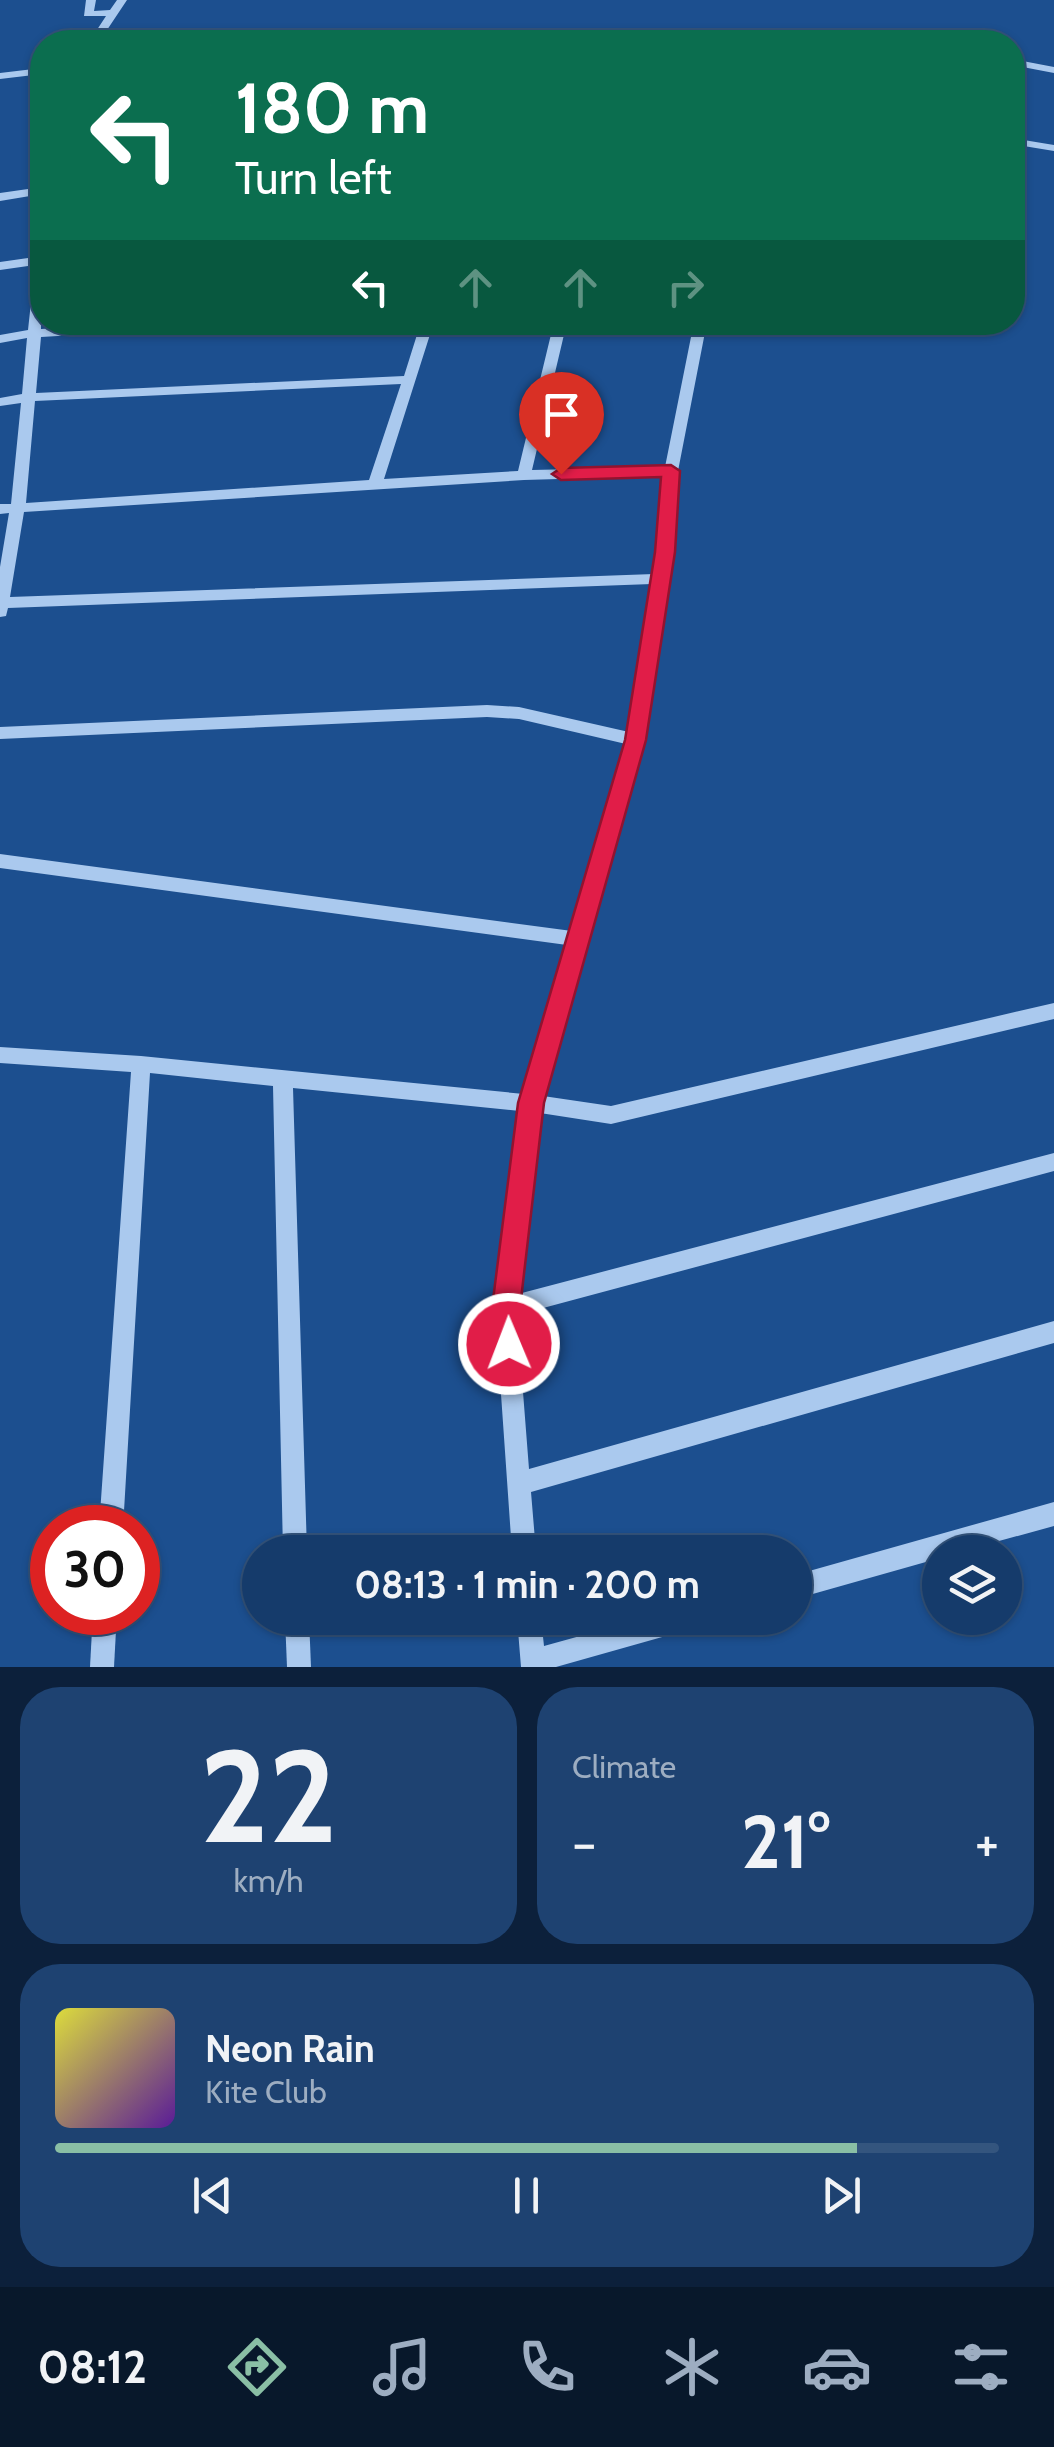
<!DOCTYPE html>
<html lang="en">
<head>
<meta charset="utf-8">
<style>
  :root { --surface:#153b6b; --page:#1e4271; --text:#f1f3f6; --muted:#9dadc1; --line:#34557e; --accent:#8abfa5 }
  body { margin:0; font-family:Cabin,sans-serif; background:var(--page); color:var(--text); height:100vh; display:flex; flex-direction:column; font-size:38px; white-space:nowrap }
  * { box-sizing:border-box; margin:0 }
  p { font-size:32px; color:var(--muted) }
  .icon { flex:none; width:55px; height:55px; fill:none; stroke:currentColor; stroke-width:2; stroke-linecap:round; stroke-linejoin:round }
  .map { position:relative; height:1667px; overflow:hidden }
  .drawer { display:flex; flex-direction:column; gap:20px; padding:20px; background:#0c203b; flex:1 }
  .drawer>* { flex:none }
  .top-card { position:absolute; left:30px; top:30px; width:995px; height:305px; border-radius:40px; box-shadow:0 2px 8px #0004,0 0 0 2px var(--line); background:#0b6e4f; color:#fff; overflow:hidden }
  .buttons { position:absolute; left:922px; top:1535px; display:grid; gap:20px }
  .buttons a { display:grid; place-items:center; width:100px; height:100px; border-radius:50%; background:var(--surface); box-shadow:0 2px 8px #0004,0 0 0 2px var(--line); font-size:50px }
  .speed { position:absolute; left:30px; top:1505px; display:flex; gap:20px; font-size:50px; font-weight:700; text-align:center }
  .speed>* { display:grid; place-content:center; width:130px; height:130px; border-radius:50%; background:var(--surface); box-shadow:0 2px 8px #0004,0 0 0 2px var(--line); line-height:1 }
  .speed .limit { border:15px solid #d22; background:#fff; color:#111 }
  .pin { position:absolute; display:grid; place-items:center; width:85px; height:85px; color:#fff; margin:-102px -42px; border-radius:50% 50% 50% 0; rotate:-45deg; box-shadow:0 0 10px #0007 }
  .pin .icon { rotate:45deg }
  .me { position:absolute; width:110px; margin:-55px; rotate:359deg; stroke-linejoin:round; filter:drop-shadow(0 0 8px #0008) }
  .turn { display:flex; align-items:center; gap:35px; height:210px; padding:0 40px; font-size:45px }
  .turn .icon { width:130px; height:130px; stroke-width:2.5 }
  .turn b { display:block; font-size:70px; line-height:85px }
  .lanes { display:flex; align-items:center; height:95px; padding:0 40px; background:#0003; justify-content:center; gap:50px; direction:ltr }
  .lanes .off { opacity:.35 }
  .big { font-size:75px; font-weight:800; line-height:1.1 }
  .drawer .widget { flex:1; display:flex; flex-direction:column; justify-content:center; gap:15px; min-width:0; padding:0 35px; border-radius:40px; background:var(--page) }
  .drawer .dial { align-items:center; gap:0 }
  .dial b { font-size:130px; line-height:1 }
  .song { display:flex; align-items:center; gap:30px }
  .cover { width:120px; height:120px; border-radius:15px; background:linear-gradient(135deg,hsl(60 70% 55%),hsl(270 70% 35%)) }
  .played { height:10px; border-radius:5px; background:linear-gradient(90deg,var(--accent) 85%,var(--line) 85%) }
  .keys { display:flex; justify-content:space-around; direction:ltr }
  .heat { display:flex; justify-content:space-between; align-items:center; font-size:55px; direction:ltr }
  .drawer .tiles { flex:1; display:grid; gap:20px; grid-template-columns:1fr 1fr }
  .widget:last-child { grid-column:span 2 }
  .trip { position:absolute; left:242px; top:1535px; width:570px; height:100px; border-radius:50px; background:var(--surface); box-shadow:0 2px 8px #0004,0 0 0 2px var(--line); font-weight:800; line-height:100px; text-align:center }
  .tabs { display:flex; height:160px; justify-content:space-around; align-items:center; background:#08182b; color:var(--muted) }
  .tabs .icon { width:70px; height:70px }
  .tabs .active { color:var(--accent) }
  .tabs b { font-size:45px; color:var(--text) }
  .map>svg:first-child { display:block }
</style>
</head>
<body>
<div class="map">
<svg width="1054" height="1667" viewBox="0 0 1054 1667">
  <rect width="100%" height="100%" fill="#1c4f8f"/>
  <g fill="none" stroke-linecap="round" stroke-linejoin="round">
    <!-- minor -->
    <g fill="#aac9ee" fill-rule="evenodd">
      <polygon points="86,0 96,0 94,11 110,10 117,0 127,0 99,42 89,42 106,16 84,16"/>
      <polygon points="1012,59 1054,67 1054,73 1012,65"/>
      <polygon points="42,68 42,74 0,79 0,73"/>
      <polygon points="1012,138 1054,145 1054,151 1012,144"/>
      <polygon points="42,187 42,194 0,201 0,193"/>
      <path d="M 42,250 L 41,329 L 150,322 L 233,322 L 227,326 L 41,337 L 36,393 L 404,376 L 421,322 L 434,322 L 384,479 L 518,471 L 554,322 L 567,322 L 532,470 L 665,467 L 694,322 L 707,322 L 678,471 L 673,552 L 644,740 L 543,1096 L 611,1106 L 1054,1003 L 1054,1019 L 611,1124 L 540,1113 L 518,1294 L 1054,1153 L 1054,1171 L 517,1315 L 529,1469 L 1054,1321 L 1054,1343 L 531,1492 L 536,1552 L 512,1552 L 495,1308 L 520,1111 L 293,1088 L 307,1552 L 283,1552 L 273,1086 L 150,1073 L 123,1528 L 99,1528 L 131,1072 L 0,1063 L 0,1047 L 141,1056 L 524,1094 L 567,945 L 0,868 L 0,854 L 572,931 L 626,744 L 519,719 L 487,717 L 0,739 L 0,727 L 487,705 L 519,707 L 629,732 L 652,584 L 8,608 L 6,616 L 0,617 L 0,567 L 9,513 L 0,514 L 0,504 L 11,504 L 21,403 L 0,406 L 0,398 L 22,394 L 27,338 L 0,343 L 0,335 L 28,330 L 35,265 L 0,270 L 0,262 L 35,257 L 38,251 ZM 401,384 L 369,480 L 26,503 L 35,401 ZM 663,476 L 654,574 L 10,597 L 24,512 L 524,480 Z"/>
      <polygon points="1054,1502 1054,1526 959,1552 940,1552 940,1558 795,1599 795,1575"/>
      <polygon points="93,1612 117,1612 114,1667 90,1667"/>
      <polygon points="285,1618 309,1618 311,1667 287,1667"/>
      <polygon points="517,1618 541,1618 544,1646 645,1618 699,1618 696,1627 687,1630 556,1667 521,1667"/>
    </g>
  </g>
  <!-- route -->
  <polygon fill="#e11d48" stroke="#92132f" stroke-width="2.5" points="671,465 680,471 675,552 646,740 544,1103 520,1308 523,1344 519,1353 509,1357 499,1353 492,1308 518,1103 625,740 655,552 661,477 561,480 552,474 561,468"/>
</svg>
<div class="buttons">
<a><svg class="icon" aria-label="layers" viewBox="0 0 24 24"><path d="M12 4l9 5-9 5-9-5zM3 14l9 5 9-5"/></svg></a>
</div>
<div class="speed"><div class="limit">30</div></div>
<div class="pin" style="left:561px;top:474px;background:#d93025"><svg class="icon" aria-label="arrive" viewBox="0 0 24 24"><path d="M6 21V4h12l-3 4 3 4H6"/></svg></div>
<svg class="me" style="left:509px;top:1344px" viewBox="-20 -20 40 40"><circle r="17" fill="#e11d48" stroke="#fff" stroke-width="3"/><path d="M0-11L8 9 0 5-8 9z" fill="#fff"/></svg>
<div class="trip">08:13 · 1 min · 200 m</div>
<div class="top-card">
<div class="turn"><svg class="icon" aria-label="left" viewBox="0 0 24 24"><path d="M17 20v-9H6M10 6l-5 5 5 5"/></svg><div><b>180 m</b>Turn left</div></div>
<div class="lanes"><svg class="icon" aria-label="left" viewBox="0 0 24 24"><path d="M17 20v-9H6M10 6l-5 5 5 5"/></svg><svg class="icon off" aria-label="ahead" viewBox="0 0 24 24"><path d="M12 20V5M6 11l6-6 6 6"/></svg><svg class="icon off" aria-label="ahead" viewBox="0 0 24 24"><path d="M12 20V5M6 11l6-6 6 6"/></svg><svg class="icon off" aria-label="right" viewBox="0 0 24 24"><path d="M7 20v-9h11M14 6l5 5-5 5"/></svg></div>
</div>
</div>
<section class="drawer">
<div class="tiles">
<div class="widget dial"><b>22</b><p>km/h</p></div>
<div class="widget"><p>Climate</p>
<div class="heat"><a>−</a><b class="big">21°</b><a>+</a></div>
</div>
<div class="widget">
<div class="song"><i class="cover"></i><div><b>Neon Rain</b><p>Kite Club</p></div></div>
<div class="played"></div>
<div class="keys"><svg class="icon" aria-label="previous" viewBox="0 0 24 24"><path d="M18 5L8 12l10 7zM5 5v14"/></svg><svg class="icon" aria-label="pause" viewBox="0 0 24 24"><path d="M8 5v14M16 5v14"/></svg><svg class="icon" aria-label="next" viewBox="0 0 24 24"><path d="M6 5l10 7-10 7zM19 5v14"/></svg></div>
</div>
</div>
</section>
<nav class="tabs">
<b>08:12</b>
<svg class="icon active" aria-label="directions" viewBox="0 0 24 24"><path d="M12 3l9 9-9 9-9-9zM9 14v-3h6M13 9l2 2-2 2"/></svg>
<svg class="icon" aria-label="music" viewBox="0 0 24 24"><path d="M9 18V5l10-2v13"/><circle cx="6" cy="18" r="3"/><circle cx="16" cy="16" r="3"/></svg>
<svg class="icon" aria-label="phone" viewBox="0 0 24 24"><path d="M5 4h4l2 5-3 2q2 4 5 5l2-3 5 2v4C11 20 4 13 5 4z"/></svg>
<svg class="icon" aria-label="climate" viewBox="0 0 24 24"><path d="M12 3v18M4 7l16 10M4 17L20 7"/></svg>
<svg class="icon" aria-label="car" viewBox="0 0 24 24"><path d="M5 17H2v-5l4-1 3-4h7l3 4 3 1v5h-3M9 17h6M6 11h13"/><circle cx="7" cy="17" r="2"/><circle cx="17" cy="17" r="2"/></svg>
<svg class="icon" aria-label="filters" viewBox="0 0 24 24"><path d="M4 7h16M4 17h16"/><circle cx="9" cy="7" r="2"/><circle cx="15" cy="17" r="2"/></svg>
</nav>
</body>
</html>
